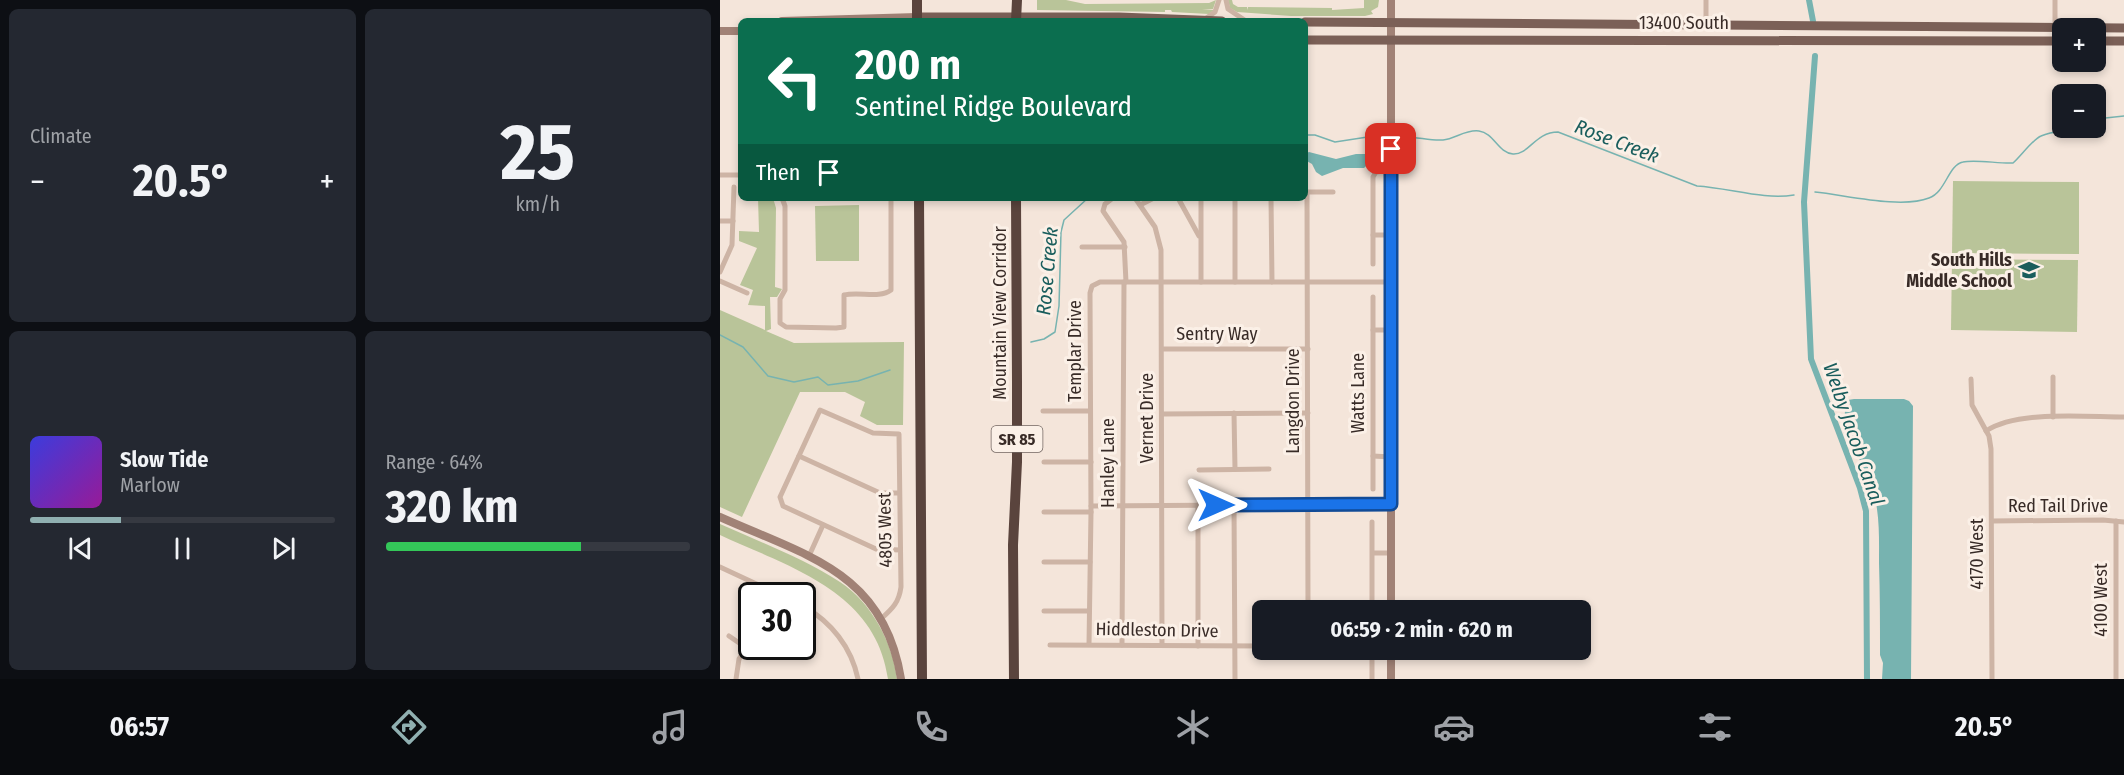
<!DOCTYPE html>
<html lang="en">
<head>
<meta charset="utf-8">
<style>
  :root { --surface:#171b24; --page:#242831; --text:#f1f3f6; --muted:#9ea1a6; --line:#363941; --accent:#90b0b1 }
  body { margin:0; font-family:"Fira Sans Condensed",sans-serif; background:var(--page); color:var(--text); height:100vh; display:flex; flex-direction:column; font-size:22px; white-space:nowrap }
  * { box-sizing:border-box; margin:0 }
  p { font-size:20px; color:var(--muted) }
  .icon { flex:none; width:33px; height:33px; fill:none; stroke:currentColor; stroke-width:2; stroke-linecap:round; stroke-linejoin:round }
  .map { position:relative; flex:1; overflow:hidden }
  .side { display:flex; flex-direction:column; gap:9px; padding:9px; background:#0d0f14; width:720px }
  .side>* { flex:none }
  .top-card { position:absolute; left:18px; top:18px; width:570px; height:183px; border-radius:9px; box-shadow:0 3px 9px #0003; background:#0b6e4f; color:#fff; overflow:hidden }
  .buttons { position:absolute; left:1332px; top:18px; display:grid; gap:12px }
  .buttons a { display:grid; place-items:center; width:54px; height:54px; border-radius:9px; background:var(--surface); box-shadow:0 3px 9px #0003; font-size:30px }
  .speed { position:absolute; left:18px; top:582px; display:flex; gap:12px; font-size:30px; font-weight:700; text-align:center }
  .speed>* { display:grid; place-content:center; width:78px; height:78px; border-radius:50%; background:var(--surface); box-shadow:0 3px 9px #0003; line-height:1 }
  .speed .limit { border:3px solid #111; border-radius:9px; background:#fff; color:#111 }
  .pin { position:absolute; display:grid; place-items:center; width:51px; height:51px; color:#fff; margin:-26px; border-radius:12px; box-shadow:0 3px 9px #0006 }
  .me { position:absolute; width:66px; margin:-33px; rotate:90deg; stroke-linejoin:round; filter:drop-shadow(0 0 4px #0008) }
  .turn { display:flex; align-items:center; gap:21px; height:126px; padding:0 18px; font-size:27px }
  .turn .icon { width:78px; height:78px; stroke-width:2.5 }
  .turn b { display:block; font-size:42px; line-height:51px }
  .then { display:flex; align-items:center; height:57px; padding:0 18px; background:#0003; gap:12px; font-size:22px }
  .big { font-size:45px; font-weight:700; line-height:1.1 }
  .side .widget { flex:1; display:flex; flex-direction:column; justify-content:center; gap:9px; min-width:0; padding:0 21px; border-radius:9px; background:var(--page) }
  .side .dial { align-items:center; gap:0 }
  .dial b { font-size:78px; line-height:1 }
  .song { display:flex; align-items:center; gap:18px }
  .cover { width:72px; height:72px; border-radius:9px; background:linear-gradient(135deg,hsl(240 70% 55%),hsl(300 70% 35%)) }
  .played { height:6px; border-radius:3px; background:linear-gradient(90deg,var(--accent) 30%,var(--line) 30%) }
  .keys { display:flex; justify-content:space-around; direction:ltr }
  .heat { display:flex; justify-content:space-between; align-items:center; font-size:33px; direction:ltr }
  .charge { height:9px; border-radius:4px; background:linear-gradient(90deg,#34c759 64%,var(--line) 0) }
  .side .tiles { flex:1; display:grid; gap:9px; grid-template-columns:repeat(2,1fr) }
  .trip { position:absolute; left:532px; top:600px; width:339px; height:60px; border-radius:9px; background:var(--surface); box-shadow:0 3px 9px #0003; font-weight:700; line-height:60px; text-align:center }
  .dock { display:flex; height:96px; justify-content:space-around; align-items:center; background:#090b0e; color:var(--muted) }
  .dock .icon { width:42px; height:42px }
  .dock .selected { color:var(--accent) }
  .dock b { font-size:27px; color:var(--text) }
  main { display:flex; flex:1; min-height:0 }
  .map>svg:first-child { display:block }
</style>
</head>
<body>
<main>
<section class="side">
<div class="tiles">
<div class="widget"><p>Climate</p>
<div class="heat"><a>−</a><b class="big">20.5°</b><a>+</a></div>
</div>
<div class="widget dial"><b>25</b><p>km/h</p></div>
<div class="widget">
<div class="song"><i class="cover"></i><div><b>Slow Tide</b><p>Marlow</p></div></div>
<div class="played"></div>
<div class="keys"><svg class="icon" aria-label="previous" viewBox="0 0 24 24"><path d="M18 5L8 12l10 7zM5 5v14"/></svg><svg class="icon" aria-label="pause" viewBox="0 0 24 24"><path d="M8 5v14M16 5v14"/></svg><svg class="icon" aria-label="next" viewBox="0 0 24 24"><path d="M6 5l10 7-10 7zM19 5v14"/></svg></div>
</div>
<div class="widget"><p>Range · 64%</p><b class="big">320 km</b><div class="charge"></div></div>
</div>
</section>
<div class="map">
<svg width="1404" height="679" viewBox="0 0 1404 679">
  <rect width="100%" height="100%" fill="#f4e5da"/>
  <!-- green -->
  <g fill="#b9c499">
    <polygon points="317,0 346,0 365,4 489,3 496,0 493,9 482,9 494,10 489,14 452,12 451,10 445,10 445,12 317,10"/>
    <polygon points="508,0 512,0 513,4 518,7 527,7 528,10 528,7 612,8 612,10 644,8 644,0 659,0 658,7 651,11 653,14 645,16 571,16 517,12 510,8"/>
    <polygon points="1233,181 1359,182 1359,254 1232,253"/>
    <polygon points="38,198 53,198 56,208 55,287 62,289 57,297 50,297 51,329 46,331 74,343 184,342 183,425 157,425 140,416 145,402 125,392 80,392 22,517 0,507 0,310 45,330 45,306 28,305 33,290 20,285 37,248 19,241 19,231 39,232"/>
    <polygon points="139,205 139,261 96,261 95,206"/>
    <polygon points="1232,259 1358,260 1357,332 1231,330"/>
    <path d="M 0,524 C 40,542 83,558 120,582 C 151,602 173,643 177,679 L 168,679 C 156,591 69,567 0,535 Z"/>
  </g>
  <!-- water -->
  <g fill="#77b3b0">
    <polygon points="589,152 616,159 636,154 647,154 651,158 651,161 644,168 623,168 602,176 596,172 592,164 585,160 585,154"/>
    <path d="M 1134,399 L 1184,399 L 1189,401 L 1193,406 L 1191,679 L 1162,679 L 1163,663 L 1160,655 C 1160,624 1160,594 1159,563 C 1159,539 1160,514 1153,490 C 1146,468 1115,422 1128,400 Z"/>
  </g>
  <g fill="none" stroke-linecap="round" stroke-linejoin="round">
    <!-- stream -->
    <g stroke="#77b3b0" stroke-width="1.5">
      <polyline points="1376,119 1404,116"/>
      <polyline points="585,135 595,135 615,142 654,136"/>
      <path d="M 686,137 C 698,137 711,141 723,140 C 735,139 746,129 759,131 C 774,133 778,153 793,154 C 809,155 815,132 838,132 L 977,186 C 1010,188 1043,200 1074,195"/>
      <path d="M 1095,192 C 1126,195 1181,209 1209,198 C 1226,192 1228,165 1243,162 C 1255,159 1280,164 1293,163 C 1301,156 1313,139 1321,136 C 1334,130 1347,132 1360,128"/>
      <polyline points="0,335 23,347 48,376 74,382 98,377 108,385 138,381 170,370"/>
      <polyline points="311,342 324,339 335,332 339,306 341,232 344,220 368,198"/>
      <polyline points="1122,396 1127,402"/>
    </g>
    <!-- canal -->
    <g stroke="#77b3b0" stroke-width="6">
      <polyline points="1089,0 1093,21"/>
      <polyline points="1095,56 1084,202 1091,359 1140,488 1146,511 1147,679"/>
    </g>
    <!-- street -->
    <g stroke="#cdb4a5" stroke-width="5">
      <polyline points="506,0 508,9 526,21"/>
      <polyline points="1335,0 1335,28"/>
      <polyline points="485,19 495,12 499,0"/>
      <polyline points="986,25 986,0"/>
      <polyline points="0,175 21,175"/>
      <polyline points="585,192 613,192"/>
      <polyline points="587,192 588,610"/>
      <path d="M 62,198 L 65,206 L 65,290 L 60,299 L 60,323 L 66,327 L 116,328 L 124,327 L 124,295 C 139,291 159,299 171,290 L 171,198"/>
      <polyline points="393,198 385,204 383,211 404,242 406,282"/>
      <polyline points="415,198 435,227 441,250 442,645"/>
      <polyline points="458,198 479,236"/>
      <polyline points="481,198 481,282"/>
      <polyline points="515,198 515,282"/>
      <polyline points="551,198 552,282"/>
      <polyline points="420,205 434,198"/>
      <polyline points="0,221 13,221"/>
      <polyline points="653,235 671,235"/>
      <polyline points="362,247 405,247"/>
      <polyline points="653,264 653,177 656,172 671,170"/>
      <polyline points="0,272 12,245 14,187"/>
      <polyline points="0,281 27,293"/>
      <polyline points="653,330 671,330"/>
      <polyline points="442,349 588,349"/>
      <polyline points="1333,377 1333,417"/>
      <polyline points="1251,379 1252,405 1269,436 1271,449 1272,679"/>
      <polyline points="323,411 370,411"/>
      <polyline points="514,413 515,469"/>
      <polyline points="442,414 588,413"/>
      <path d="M 1266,431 C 1298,410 1366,417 1404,417"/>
      <polyline points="79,456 160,493 179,493"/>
      <polyline points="653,456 671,457"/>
      <polyline points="324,462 371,462"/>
      <polyline points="479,470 549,469"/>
      <polyline points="653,489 653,297"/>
      <polyline points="478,505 478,646"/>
      <polyline points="514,505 515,679"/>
      <polyline points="371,506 671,504"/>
      <polyline points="324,512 371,512"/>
      <polyline points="1272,521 1383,520 1404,522"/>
      <polyline points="1396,521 1396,679"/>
      <polyline points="653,553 671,553"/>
      <polyline points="89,556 103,525"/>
      <polyline points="324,562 370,562"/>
      <polyline points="0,567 62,596"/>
      <path d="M 82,605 C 111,622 131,646 138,679"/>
      <polyline points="652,610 652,522"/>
      <polyline points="324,611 369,611"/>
      <path d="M 162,618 C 173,608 179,602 181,587 L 179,434 L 153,433 L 100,410 L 60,497 L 63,506 L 156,549 L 180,550"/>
      <polyline points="9,636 25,647"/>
      <polyline points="369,644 371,512 370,293 372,286 380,282 671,282"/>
      <polyline points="330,645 543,646"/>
      <polyline points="402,645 404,282"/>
      <polyline points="16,679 19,659 32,640"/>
      <polyline points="652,679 652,650"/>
    </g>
    <!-- secondary -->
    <g stroke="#a18276" stroke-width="8">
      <polyline points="62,21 197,17"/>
      <polyline points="0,31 21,31"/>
      <path d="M 0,517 C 87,556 164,572 181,679"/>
      <polyline points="671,610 671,0"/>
      <polyline points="671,679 671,650"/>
    </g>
    <!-- primary -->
    <g stroke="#7b6057" stroke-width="9">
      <polyline points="197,17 399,17 502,21"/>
      <polyline points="585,22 1404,28"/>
      <polyline points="585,40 1342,41"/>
      <polyline points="1376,41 1404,41"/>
    </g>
    <!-- highway -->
    <g stroke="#5a443d" stroke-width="10">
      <polyline points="197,21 197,0"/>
      <polyline points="296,21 297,0"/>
      <polyline points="199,198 202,679"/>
      <polyline points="294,679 293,545 297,462 297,381 296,198"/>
    </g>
  </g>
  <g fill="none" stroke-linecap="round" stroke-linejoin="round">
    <defs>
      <polyline id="route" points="496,505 671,504 671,149"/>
    </defs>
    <!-- route casing -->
    <use href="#route" stroke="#114b97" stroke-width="15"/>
    <!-- route -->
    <use href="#route" stroke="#1a73e8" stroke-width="10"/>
  </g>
  <!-- icons -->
  <defs>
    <symbol id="school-bare" viewBox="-9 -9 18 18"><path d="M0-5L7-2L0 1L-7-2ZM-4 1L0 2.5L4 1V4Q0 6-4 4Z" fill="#195d5c" stroke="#fbf0e7" stroke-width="2.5" paint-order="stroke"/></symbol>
  </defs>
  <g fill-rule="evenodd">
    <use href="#school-bare" x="1294" y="255" width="30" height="30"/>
  </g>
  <g text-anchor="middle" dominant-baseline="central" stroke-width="6" stroke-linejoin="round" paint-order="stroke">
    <!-- shield labels -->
    <rect fill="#fbf0e7" stroke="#726661" stroke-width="1.5" x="271.5" y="426" width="51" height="26" rx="4.5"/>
    <g font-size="16" font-weight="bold" fill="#382b27">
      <text x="297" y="439">SR 85</text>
    </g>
    <!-- street labels -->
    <g font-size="18" fill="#382b27" stroke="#fbf0e7">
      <text x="964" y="23">13400 South</text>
      <text transform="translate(280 313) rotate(-90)">Mountain View Corridor</text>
      <text x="497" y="334">Sentry Way</text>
      <text transform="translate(355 351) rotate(-90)">Templar Drive</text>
      <text transform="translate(638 393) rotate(-90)">Watts Lane</text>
      <text transform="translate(573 401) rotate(-90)">Langdon Drive</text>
      <text transform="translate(427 418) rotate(-90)">Vernet Drive</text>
      <text transform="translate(388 463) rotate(-90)">Hanley Lane</text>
      <text x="1338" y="506">Red Tail Drive</text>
      <text transform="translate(165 530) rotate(-91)">4805 West</text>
      <text transform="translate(1257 554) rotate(-90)">4170 West</text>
      <text transform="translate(1381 600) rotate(-90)">4100 West</text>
      <text transform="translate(437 630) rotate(1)">Hiddleston Drive</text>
    </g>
    <!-- poi labels -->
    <g font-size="18" font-weight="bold" fill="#382b27" stroke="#fbf0e7" text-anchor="end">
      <text x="1292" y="260">South Hills<tspan x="1292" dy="21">Middle School</tspan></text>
    </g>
    <!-- water labels -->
    <g font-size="20" font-style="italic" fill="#195d5c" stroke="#fbf0e7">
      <text transform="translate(897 141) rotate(21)">Rose Creek</text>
      <text transform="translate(327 271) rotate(-85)">Rose Creek</text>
      <text transform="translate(1134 434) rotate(71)">Welby Jacob Canal</text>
    </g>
  </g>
</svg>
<div class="buttons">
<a>+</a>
<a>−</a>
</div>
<div class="speed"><div class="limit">30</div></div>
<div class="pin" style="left:671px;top:149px;background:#d93025"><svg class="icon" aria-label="arrive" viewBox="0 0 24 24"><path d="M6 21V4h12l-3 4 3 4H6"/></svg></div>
<svg class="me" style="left:496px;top:505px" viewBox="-20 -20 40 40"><path d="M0-17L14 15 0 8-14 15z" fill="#1a73e8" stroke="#fff" stroke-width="4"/></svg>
<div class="trip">06:59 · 2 min · 620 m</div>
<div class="top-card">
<div class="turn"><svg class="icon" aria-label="left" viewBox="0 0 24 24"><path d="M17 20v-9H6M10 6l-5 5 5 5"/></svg><div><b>200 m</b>Sentinel Ridge Boulevard</div></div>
<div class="then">Then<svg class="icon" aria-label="arrive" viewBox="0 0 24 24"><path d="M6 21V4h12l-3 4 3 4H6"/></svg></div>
</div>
</div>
</main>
<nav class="dock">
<b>06:57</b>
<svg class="icon selected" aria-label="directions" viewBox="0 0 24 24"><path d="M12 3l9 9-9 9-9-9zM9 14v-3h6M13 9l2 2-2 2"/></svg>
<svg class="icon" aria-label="music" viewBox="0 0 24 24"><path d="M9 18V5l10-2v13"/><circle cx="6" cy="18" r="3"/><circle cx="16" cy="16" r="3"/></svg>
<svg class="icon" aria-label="phone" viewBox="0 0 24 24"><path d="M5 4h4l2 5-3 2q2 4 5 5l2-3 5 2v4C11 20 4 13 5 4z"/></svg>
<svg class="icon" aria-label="climate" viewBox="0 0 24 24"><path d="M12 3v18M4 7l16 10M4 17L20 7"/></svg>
<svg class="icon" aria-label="car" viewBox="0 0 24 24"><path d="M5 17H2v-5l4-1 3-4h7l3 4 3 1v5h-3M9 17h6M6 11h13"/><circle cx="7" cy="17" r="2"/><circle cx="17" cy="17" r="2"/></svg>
<svg class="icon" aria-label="filters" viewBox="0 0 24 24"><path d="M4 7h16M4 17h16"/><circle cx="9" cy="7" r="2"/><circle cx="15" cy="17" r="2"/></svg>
<b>20.5°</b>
</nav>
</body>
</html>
